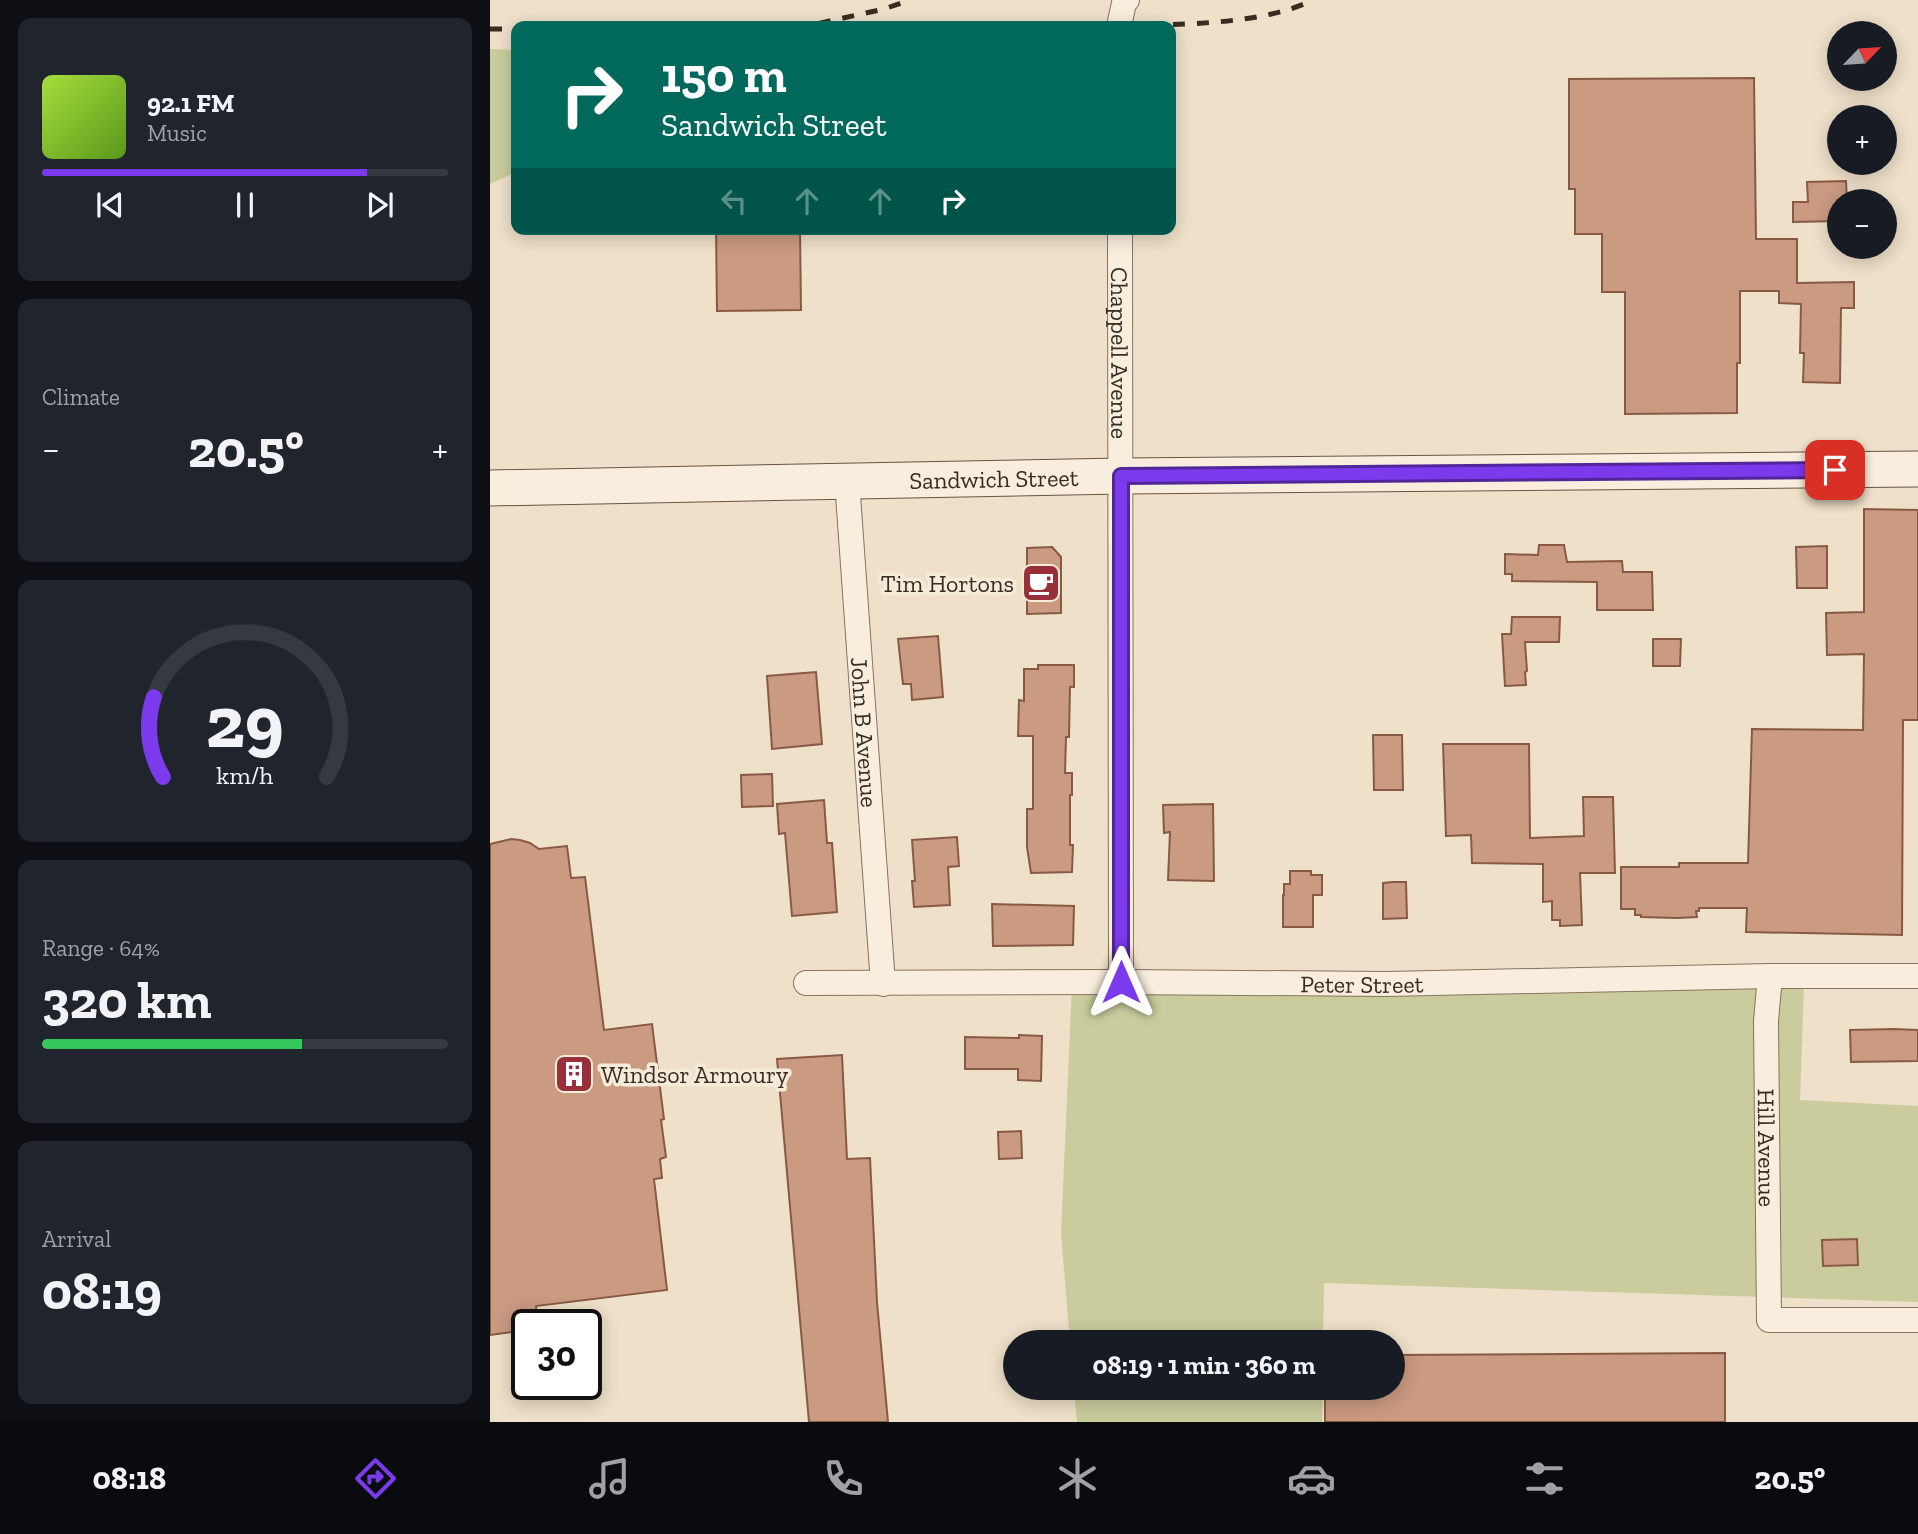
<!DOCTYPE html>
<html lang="en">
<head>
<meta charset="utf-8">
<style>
  :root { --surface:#171b24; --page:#20242c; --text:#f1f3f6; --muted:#9ea1a6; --line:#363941; --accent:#7c3aed }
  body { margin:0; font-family:"Zilla Slab",serif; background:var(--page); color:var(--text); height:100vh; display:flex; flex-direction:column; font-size:26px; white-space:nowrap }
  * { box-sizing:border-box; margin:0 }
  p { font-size:23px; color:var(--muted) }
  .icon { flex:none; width:38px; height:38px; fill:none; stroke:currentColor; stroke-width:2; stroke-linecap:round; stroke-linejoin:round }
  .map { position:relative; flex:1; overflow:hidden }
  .side { display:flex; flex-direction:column; gap:18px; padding:18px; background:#0d0f14; width:490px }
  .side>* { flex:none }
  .top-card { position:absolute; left:21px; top:21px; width:665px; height:214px; border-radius:14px; box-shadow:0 4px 18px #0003; background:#00695c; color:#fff; overflow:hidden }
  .needle { width:46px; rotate:65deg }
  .tools { position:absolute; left:1337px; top:21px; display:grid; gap:14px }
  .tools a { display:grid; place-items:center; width:70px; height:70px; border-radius:50%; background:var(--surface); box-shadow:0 4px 18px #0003; font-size:35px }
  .speed { position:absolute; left:21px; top:1309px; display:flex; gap:14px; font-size:35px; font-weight:700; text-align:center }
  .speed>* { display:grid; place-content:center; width:91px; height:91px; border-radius:50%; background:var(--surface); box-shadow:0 4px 18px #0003; line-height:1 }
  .speed .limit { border:4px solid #111; border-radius:10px; background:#fff; color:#111 }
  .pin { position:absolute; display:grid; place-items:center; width:60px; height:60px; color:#fff; margin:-30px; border-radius:14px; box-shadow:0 4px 10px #0006 }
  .me { position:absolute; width:77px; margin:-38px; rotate:0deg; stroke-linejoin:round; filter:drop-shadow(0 0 5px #0008) }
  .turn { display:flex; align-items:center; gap:24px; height:147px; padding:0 35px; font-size:32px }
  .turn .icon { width:91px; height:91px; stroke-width:2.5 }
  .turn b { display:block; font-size:49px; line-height:60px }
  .lanes { display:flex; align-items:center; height:66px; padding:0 35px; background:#0003; justify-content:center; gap:35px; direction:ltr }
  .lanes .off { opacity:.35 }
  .big { font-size:52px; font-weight:700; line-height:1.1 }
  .side .tile { flex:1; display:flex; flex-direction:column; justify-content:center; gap:10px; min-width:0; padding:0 24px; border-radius:14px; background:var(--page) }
  .side .dial { align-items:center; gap:0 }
  .dial svg { height:182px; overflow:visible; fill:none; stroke:var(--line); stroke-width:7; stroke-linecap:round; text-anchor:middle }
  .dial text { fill:var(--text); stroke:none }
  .song { display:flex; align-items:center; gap:21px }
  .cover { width:84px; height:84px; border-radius:10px; background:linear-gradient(135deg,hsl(80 70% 55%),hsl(90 70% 35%)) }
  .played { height:7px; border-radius:4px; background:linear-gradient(90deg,var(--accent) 80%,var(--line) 80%) }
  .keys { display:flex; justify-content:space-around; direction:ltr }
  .heat { display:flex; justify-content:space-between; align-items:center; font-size:38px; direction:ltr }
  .charge { height:10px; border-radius:5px; background:linear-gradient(90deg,#34c759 64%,var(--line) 0) }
  .trip { position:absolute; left:513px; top:1330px; width:402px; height:70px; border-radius:35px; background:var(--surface); box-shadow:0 4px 18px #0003; font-weight:700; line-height:70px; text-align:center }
  .dock { display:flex; height:112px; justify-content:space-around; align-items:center; background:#090b0e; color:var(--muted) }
  .dock .icon { width:49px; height:49px }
  .dock .current { color:var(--accent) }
  .dock b { font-size:32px; color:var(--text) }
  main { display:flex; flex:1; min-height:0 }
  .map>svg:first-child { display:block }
</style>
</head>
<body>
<main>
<section class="side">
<div class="tile">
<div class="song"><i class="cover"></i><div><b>92.1 FM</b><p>Music</p></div></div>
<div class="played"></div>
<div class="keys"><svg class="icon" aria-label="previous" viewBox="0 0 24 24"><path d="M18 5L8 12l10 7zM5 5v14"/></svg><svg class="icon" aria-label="pause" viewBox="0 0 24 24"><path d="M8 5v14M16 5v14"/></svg><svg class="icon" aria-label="next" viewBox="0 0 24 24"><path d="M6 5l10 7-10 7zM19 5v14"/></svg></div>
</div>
<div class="tile"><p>Climate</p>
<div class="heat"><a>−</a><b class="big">20.5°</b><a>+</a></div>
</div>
<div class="tile dial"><svg viewBox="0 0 100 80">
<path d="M14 69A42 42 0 1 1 86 69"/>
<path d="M14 69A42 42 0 0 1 10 34" stroke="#7c3aed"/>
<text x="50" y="56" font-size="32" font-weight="700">29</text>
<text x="50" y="72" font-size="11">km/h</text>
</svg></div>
<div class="tile"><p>Range · 64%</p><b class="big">320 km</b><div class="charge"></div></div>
<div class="tile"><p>Arrival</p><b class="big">08:19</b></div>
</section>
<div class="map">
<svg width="1428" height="1422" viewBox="0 0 1428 1422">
  <rect width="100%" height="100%" fill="#eee0c9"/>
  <!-- green -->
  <g fill="#cacc9d">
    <polygon points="0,49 26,50 26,172 0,184"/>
    <polygon points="1314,983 1310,1100 1428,1106 1428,1302 834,1283 833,1342 580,1342 571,1234 582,985"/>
    <polygon points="584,1388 833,1388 832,1422 587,1422"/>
  </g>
  <!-- building -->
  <g fill="#ca9a81" stroke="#885a45" stroke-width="2">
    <polygon points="1264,78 1266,239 1307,239 1307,283 1364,282 1364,308 1351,308 1350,383 1313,382 1314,353 1310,353 1311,304 1289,303 1289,291 1250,291 1250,363 1247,363 1247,413 1135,414 1135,292 1112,292 1112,234 1085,234 1085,189 1079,189 1079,79"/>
    <polygon points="1356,181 1357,201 1349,201 1349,221 1303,222 1303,202 1318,202 1317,182"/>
    <polygon points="226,229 310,229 311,310 227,311"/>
    <polygon points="1374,509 1428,510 1428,720 1413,720 1412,935 1256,932 1257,908 1209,908 1209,911 1206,911 1207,917 1187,918 1151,917 1151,915 1145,915 1145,909 1131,909 1131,867 1189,867 1189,863 1258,863 1262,729 1373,730 1374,654 1337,655 1336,613 1374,612"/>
    <polygon points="1049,545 1074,545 1077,562 1132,561 1133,572 1162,572 1163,610 1107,610 1107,582 1022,581 1022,574 1015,574 1015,554 1048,555"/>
    <polygon points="1337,546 1337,588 1307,588 1306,547"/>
    <polygon points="562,547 571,557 571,613 537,614 537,548"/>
    <polygon points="1022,617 1070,617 1069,642 1035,642 1037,671 1035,672 1036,685 1015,686 1012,634 1021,634"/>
    <polygon points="448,636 453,697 422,700 421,684 413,684 408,639"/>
    <polygon points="1163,639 1191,639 1190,666 1163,666"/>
    <polygon points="548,665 584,665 584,687 580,687 579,737 576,737 575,773 582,773 582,795 580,795 580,845 583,845 582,872 541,873 537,847 537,809 543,809 543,736 528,736 529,700 534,701 534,669 548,669"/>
    <polygon points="326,672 332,744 282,749 277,676"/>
    <polygon points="883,735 912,735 913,790 884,790"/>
    <polygon points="953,744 1039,744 1040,838 1094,836 1093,797 1123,797 1125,873 1090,873 1092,925 1070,926 1070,920 1062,920 1062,901 1053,902 1053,864 982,863 981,835 956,836"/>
    <polygon points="282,774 283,806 252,807 251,775"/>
    <polygon points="334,800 337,843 342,843 347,912 302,916 295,833 289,834 287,804"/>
    <polygon points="723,804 724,881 678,880 680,832 674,833 673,805"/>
    <polygon points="467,837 469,866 458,867 460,905 424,907 422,881 425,881 422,840"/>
    <polygon points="21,839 30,840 40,843 49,849 77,846 81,878 95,877 114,1030 162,1024 174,1119 171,1120 176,1157 170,1159 172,1178 164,1179 177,1290 46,1306 48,1325 37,1325 37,1330 0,1335 0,844"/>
    <polygon points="800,871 821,871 821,875 832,875 832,895 823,895 823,927 793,927 793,895 794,895 794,884 800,884"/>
    <polygon points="903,882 916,882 917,918 893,919 893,883"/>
    <polygon points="502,904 584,906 583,945 503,946"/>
    <polygon points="1404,1029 1428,1030 1428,1061 1361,1062 1360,1030"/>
    <polygon points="529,1035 552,1036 551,1081 528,1080 528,1069 475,1069 475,1037 529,1038"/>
    <polygon points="352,1055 357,1159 380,1158 387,1302 398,1422 319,1422 287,1059"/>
    <polygon points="531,1131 532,1158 509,1159 508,1132"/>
    <polygon points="1367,1239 1368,1265 1333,1266 1332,1240"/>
    <polygon points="1235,1353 1235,1422 835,1422 835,1388 903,1388 903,1355"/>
  </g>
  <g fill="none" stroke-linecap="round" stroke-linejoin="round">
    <defs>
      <g id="street">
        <polyline points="629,26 634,3 637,0"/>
        <path id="s1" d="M 630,229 L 631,982"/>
        <path id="s2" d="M 357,481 L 393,984"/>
        <path id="s3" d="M 1280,976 L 1276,1021 L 1279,1320 L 1428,1320"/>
        <path id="s4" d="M 316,983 L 631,982 L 897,984 L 1280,976 L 1428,976"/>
      </g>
      <g id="secondary">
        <path id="s5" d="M 0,488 L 631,476 L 1428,469"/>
      </g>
    </defs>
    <!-- street casing -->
    <use href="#street" stroke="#8a725e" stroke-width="26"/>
    <!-- secondary casing -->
    <use href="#secondary" stroke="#6c5341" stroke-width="37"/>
    <!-- street -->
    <use href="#street" stroke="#f8eedd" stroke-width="24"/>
    <!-- secondary -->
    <use href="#secondary" stroke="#f8eedd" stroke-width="35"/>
    <!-- rail -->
    <g stroke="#3b2c21" stroke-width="5" stroke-dasharray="12 12" stroke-linecap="butt">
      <polyline points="281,26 326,24 394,9 420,0"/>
      <path d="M 635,26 C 691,24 772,25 823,0"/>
      <polyline points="0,29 26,29"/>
    </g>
  </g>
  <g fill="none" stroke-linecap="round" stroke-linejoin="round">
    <defs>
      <polyline id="route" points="631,982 631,476 1345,470"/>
    </defs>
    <!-- route casing -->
    <use href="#route" stroke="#51269a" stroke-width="18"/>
    <!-- route -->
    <use href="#route" stroke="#7c3aed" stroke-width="12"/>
  </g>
  <!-- icons -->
  <defs>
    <symbol id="cafe-square" viewBox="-11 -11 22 22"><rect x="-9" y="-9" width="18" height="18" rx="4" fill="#973039" stroke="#f5ebd9"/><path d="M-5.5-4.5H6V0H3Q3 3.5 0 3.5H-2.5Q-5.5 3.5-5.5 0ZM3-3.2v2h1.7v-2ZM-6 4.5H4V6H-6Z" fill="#fff"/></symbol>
    <symbol id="building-square" viewBox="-11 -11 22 22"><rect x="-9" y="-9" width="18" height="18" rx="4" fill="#973039" stroke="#f5ebd9"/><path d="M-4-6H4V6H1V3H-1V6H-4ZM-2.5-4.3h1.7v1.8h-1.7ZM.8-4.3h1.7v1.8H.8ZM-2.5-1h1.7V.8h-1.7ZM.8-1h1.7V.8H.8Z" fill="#fff"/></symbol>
  </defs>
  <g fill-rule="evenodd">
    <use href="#cafe-square" x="529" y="561" width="44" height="44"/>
    <use href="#building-square" x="62" y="1052" width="44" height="44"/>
  </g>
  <g text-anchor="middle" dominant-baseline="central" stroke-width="7" stroke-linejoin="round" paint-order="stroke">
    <!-- street labels -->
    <g font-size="24" fill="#3b2c21" stroke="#f5ebd9">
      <text stroke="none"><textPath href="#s1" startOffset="124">Chappell Avenue</textPath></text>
      <text stroke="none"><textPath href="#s5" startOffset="504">Sandwich Street</textPath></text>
      <text stroke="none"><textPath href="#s2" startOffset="252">John B Avenue</textPath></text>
      <text stroke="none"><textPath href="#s4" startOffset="556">Peter Street</textPath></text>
      <text stroke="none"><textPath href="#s3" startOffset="172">Hill Avenue</textPath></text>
    </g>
    <!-- poi labels -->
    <g font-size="24" fill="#3b2c21" stroke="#f5ebd9" text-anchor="end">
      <text x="524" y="583">Tim Hortons</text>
      <text x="111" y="1074" text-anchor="start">Windsor Armoury</text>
    </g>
  </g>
</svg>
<div class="tools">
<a><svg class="needle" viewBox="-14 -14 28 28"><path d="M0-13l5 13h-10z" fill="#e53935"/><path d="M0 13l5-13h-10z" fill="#9ea1a6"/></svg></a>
<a>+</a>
<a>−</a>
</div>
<div class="speed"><div class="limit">30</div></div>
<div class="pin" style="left:1345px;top:470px;background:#d93025"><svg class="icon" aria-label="arrive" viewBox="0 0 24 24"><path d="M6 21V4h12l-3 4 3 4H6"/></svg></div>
<svg class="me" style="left:631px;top:982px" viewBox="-20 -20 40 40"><path d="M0-17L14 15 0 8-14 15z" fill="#7c3aed" stroke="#fff" stroke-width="4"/></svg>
<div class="trip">08:19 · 1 min · 360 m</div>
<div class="top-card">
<div class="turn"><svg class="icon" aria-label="right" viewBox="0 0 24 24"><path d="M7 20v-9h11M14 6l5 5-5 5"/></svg><div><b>150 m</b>Sandwich Street</div></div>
<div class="lanes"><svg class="icon off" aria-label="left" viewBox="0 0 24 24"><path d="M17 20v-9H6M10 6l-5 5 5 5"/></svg><svg class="icon off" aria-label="ahead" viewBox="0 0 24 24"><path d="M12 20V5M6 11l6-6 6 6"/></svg><svg class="icon off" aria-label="ahead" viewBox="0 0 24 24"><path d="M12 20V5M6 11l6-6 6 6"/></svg><svg class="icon" aria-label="right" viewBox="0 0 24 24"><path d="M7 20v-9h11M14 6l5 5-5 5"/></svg></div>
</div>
</div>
</main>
<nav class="dock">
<b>08:18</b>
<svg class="icon current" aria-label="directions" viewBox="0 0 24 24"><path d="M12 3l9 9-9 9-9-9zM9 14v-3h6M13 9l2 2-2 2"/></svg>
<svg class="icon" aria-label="music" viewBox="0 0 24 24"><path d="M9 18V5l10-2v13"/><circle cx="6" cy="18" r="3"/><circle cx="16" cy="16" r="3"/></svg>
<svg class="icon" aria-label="phone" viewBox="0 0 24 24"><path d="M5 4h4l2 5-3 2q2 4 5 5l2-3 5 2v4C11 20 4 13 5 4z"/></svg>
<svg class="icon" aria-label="climate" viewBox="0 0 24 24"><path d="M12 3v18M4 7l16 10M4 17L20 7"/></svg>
<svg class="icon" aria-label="car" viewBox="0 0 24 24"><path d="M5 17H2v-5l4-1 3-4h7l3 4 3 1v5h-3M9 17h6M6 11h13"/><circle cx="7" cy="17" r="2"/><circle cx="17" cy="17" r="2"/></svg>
<svg class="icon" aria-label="filters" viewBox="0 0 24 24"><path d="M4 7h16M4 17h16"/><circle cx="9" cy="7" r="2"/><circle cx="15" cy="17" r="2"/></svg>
<b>20.5°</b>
</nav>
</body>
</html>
